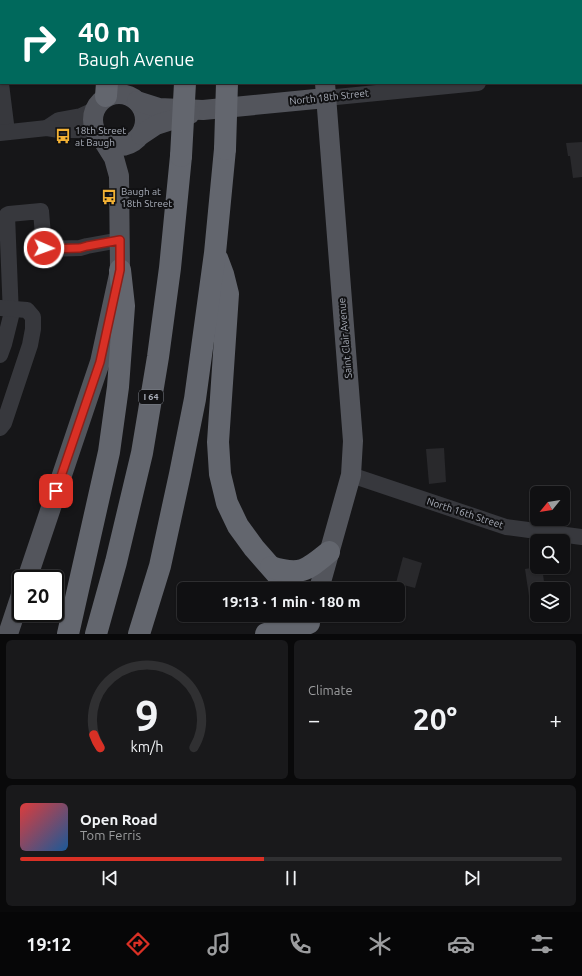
<!DOCTYPE html>
<html lang="en">
<head>
<meta charset="utf-8">
<style>
  :root { --surface:#101012; --page:#19191b; --text:#f1f3f6; --muted:#9c9d9f; --line:#303032; --accent:#d93025 }
  body { margin:0; font-family:Ubuntu,sans-serif; background:var(--page); color:var(--text); height:100vh; display:flex; flex-direction:column; font-size:15px; white-space:nowrap }
  * { box-sizing:border-box; margin:0 }
  p { font-size:13px; color:var(--muted) }
  .icon { flex:none; width:22px; height:22px; fill:none; stroke:currentColor; stroke-width:2; stroke-linecap:round; stroke-linejoin:round }
  .map { position:relative; height:634px; overflow:hidden }
  .sheet { display:flex; flex-direction:column; gap:6px; padding:6px; background:#09090a; flex:1 }
  .sheet>* { flex:none }
  .banner { position:absolute; left:0px; top:0px; width:582px; height:84px; box-shadow:0 1px 3px #0004,0 0 0 1px var(--line); background:#00695c; color:#fff; overflow:hidden }
  .needle { width:26px; rotate:240deg }
  .controls { position:absolute; left:530px; top:486px; display:grid; gap:8px }
  .controls a { display:grid; place-items:center; width:40px; height:40px; border-radius:6px; background:var(--surface); box-shadow:0 1px 3px #0004,0 0 0 1px var(--line); font-size:20px }
  .speed { position:absolute; left:12px; top:570px; display:flex; gap:8px; font-size:20px; font-weight:700; text-align:center }
  .speed>* { display:grid; place-content:center; width:52px; height:52px; border-radius:50%; background:var(--surface); box-shadow:0 1px 3px #0004,0 0 0 1px var(--line); line-height:1 }
  .speed .limit { border:2px solid #111; border-radius:6px; background:#fff; color:#111 }
  .pin { position:absolute; display:grid; place-items:center; width:34px; height:34px; color:#fff; margin:-17px; border-radius:8px; box-shadow:0 2px 6px #0006 }
  .me { position:absolute; width:44px; margin:-22px; rotate:92deg; stroke-linejoin:round; filter:drop-shadow(0 0 3px #0008) }
  .turn { display:flex; align-items:center; gap:14px; height:84px; padding:0 12px; font-size:18px }
  .turn .icon { width:52px; height:52px; stroke-width:2.5 }
  .turn b { display:block; font-size:28px; line-height:34px }
  .big { font-size:30px; font-weight:700; line-height:1.1 }
  .sheet .widget { flex:1; display:flex; flex-direction:column; justify-content:center; gap:6px; min-width:0; padding:0 14px; border-radius:6px; background:var(--page) }
  .sheet .dial { align-items:center; gap:0 }
  .dial svg { height:104px; overflow:visible; fill:none; stroke:var(--line); stroke-width:7; stroke-linecap:round; text-anchor:middle }
  .dial text { fill:var(--text); stroke:none }
  .song { display:flex; align-items:center; gap:12px }
  .cover { width:48px; height:48px; border-radius:6px; background:linear-gradient(135deg,hsl(0 70% 55%),hsl(210 70% 35%)) }
  .played { height:4px; border-radius:2px; background:linear-gradient(90deg,var(--accent) 45%,var(--line) 45%) }
  .keys { display:flex; justify-content:space-around; direction:ltr }
  .heat { display:flex; justify-content:space-between; align-items:center; font-size:22px; direction:ltr }
  .sheet .tiles { flex:1; display:grid; gap:6px; grid-template-columns:1fr 1fr }
  .widget:last-child { grid-column:span 2 }
  .trip { position:absolute; left:177px; top:582px; width:228px; height:40px; border-radius:6px; background:var(--surface); box-shadow:0 1px 3px #0004,0 0 0 1px var(--line); font-weight:700; line-height:40px; text-align:center }
  .dock { display:flex; height:64px; justify-content:space-around; align-items:center; background:#060607; color:var(--muted) }
  .dock .icon { width:28px; height:28px }
  .dock .selected { color:var(--accent) }
  .dock b { font-size:18px; color:var(--text) }
  .map>svg:first-child { display:block }
</style>
</head>
<body>
<div class="map">
<svg width="582" height="634" viewBox="0 0 582 634">
  <rect width="100%" height="100%" fill="#161618"/>
  <!-- building -->
  <g fill="#29292c">
    <polygon points="582,142 582,177 573,178 570,156 568,156 566,143"/>
    <polygon points="444,448 446,482 429,484 426,449"/>
    <polygon points="403,557 422,563 415,588 396,583"/>
    <polygon points="537,567 542,567 545,589 537,589 537,594 529,596 525,569"/>
  </g>
  <g fill="none" stroke-linecap="round" stroke-linejoin="round">
    <!-- minor -->
    <g stroke="#37383d" stroke-width="16">
      <polyline points="581,51 582,48"/>
      <polyline points="0,68 1,84 7,132"/>
      <polyline points="326,98 478,83"/>
      <polyline points="47,128 59,120 81,116 94,110"/>
      <polyline points="0,133 47,128 59,130 86,130 95,132"/>
      <polyline points="0,355 4,344 11,316 7,215 9,214 41,211 44,248 45,249 80,248 87,246 120,240"/>
      <polyline points="0,428 4,423 30,345 33,329 33,317 27,310 1,308"/>
      <polyline points="351,475 506,527 582,537"/>
    </g>
    <!-- major -->
    <g stroke="#53555c" stroke-width="20">
      <polyline points="318,0 318,1"/>
      <circle cx="119" cy="120" r="26"/>
      <polyline points="137,101 159,108 203,110 326,98"/>
      <polyline points="141,135 156,125 190,114"/>
      <polyline points="27,579 100,362 120,270 119,176 114,158 104,142"/>
      <polyline points="319,589 351,475 353,441 325,83"/>
      <polyline points="8,634 21,595"/>
    </g>
    <!-- highway -->
    <g stroke="#63666e" stroke-width="22">
      <polyline points="87,0 87,1"/>
      <polyline points="226,0 226,1"/>
      <polyline points="189,1 189,0"/>
      <polyline points="106,96 107,83"/>
      <polyline points="217,258 223,274 228,294 218,442 220,474 227,503 238,526 254,548 290,589"/>
      <path d="M 271,567 C 300,576 306,571 329,552"/>
      <polyline points="68,634 109,452 118,387 124,306 120,270"/>
      <polyline points="96,634 116,562 142,453 158,357 170,268 181,156"/>
      <polyline points="139,634 160,566 180,474 195,399 215,253 225,149"/>
      <polyline points="266,634 309,623"/>
    </g>
    <!-- highway-bridge -->
    <g stroke="#63666e" stroke-width="22">
      <polyline points="225,149 227,83"/>
      <polyline points="181,156 185,83"/>
    </g>
  </g>
  <g fill="none" stroke-linecap="round" stroke-linejoin="round">
    <defs>
      <polyline id="route" points="44,248 45,249 80,248 87,246 120,240 120,270 100,362 56,491"/>
    </defs>
    <!-- route casing -->
    <use href="#route" stroke="#8d1f18" stroke-width="10"/>
    <!-- route -->
    <use href="#route" stroke="#d93025" stroke-width="7"/>
  </g>
  <!-- icons -->
  <defs>
    <symbol id="bus-bare" viewBox="-9 -9 18 18"><path d="M-5-6H5V4H4V6H2V4H-2V6H-4V4H-5ZM-3.5-4V0h7V-4ZM-3.5 1.2v1.5H-2V1.2ZM2 1.2v1.5H3.5V1.2Z" fill="#f2b134" stroke="#111113" stroke-width="2.5" paint-order="stroke"/></symbol>
  </defs>
  <g fill-rule="evenodd">
    <use href="#bus-bare" x="52" y="125" width="22" height="22"/>
    <use href="#bus-bare" x="98" y="186" width="22" height="22"/>
  </g>
  <g text-anchor="middle" dominant-baseline="central" stroke-width="4" stroke-linejoin="round" paint-order="stroke">
    <!-- shield labels -->
    <rect fill="#111113" stroke="#7b7e86" stroke-width="1" x="139" y="390" width="24" height="14" rx="3"/>
    <g font-size="9" font-weight="bold" fill="#a8adb8">
      <text x="151" y="397">I 64</text>
    </g>
    <!-- street labels -->
    <g font-size="10" fill="#a8adb8" stroke="#111113">
      <text transform="translate(329 97) rotate(-6)">North 18th Street</text>
      <text transform="translate(345 338) rotate(-95)">Saint Clair Avenue</text>
      <text transform="translate(465 513) rotate(18)">North 16th Street</text>
    </g>
    <!-- poi labels -->
    <g font-size="10" fill="#a8adb8" stroke="#111113" text-anchor="start">
      <text x="75" y="130">18th Street<tspan x="75" dy="12">at Baugh</tspan></text>
      <text x="121" y="191">Baugh at<tspan x="121" dy="12">18th Street</tspan></text>
    </g>
  </g>
</svg>
<div class="controls">
<a><svg class="needle" viewBox="-14 -14 28 28"><path d="M0-13l5 13h-10z" fill="#e53935"/><path d="M0 13l5-13h-10z" fill="#9c9d9f"/></svg></a>
<a><svg class="icon" aria-label="search" viewBox="0 0 24 24"><circle cx="10" cy="10" r="6"/><path d="M15 15l6 6"/></svg></a>
<a><svg class="icon" aria-label="layers" viewBox="0 0 24 24"><path d="M12 4l9 5-9 5-9-5zM3 14l9 5 9-5"/></svg></a>
</div>
<div class="speed"><div class="limit">20</div></div>
<div class="pin" style="left:56px;top:491px;background:#d93025"><svg class="icon" aria-label="arrive" viewBox="0 0 24 24"><path d="M6 21V4h12l-3 4 3 4H6"/></svg></div>
<svg class="me" style="left:44px;top:248px" viewBox="-20 -20 40 40"><circle r="17" fill="#d93025" stroke="#fff" stroke-width="3"/><path d="M0-11L8 9 0 5-8 9z" fill="#fff"/></svg>
<div class="trip">19:13 · 1 min · 180 m</div>
<div class="banner">
<div class="turn"><svg class="icon" aria-label="right" viewBox="0 0 24 24"><path d="M7 20v-9h11M14 6l5 5-5 5"/></svg><div><b>40 m</b>Baugh Avenue</div></div>
</div>
</div>
<section class="sheet">
<div class="tiles">
<div class="widget dial"><svg viewBox="0 0 100 80">
<path d="M14 69A42 42 0 1 1 86 69"/>
<path d="M14 69A42 42 0 0 1 9 59" stroke="#d93025"/>
<text x="50" y="56" font-size="32" font-weight="700">9</text>
<text x="50" y="72" font-size="11">km/h</text>
</svg></div>
<div class="widget"><p>Climate</p>
<div class="heat"><a>−</a><b class="big">20°</b><a>+</a></div>
</div>
<div class="widget">
<div class="song"><i class="cover"></i><div><b>Open Road</b><p>Tom Ferris</p></div></div>
<div class="played"></div>
<div class="keys"><svg class="icon" aria-label="previous" viewBox="0 0 24 24"><path d="M18 5L8 12l10 7zM5 5v14"/></svg><svg class="icon" aria-label="pause" viewBox="0 0 24 24"><path d="M8 5v14M16 5v14"/></svg><svg class="icon" aria-label="next" viewBox="0 0 24 24"><path d="M6 5l10 7-10 7zM19 5v14"/></svg></div>
</div>
</div>
</section>
<nav class="dock">
<b>19:12</b>
<svg class="icon selected" aria-label="directions" viewBox="0 0 24 24"><path d="M12 3l9 9-9 9-9-9zM9 14v-3h6M13 9l2 2-2 2"/></svg>
<svg class="icon" aria-label="music" viewBox="0 0 24 24"><path d="M9 18V5l10-2v13"/><circle cx="6" cy="18" r="3"/><circle cx="16" cy="16" r="3"/></svg>
<svg class="icon" aria-label="phone" viewBox="0 0 24 24"><path d="M5 4h4l2 5-3 2q2 4 5 5l2-3 5 2v4C11 20 4 13 5 4z"/></svg>
<svg class="icon" aria-label="climate" viewBox="0 0 24 24"><path d="M12 3v18M4 7l16 10M4 17L20 7"/></svg>
<svg class="icon" aria-label="car" viewBox="0 0 24 24"><path d="M5 17H2v-5l4-1 3-4h7l3 4 3 1v5h-3M9 17h6M6 11h13"/><circle cx="7" cy="17" r="2"/><circle cx="17" cy="17" r="2"/></svg>
<svg class="icon" aria-label="filters" viewBox="0 0 24 24"><path d="M4 7h16M4 17h16"/><circle cx="9" cy="7" r="2"/><circle cx="15" cy="17" r="2"/></svg>
</nav>
</body>
</html>
